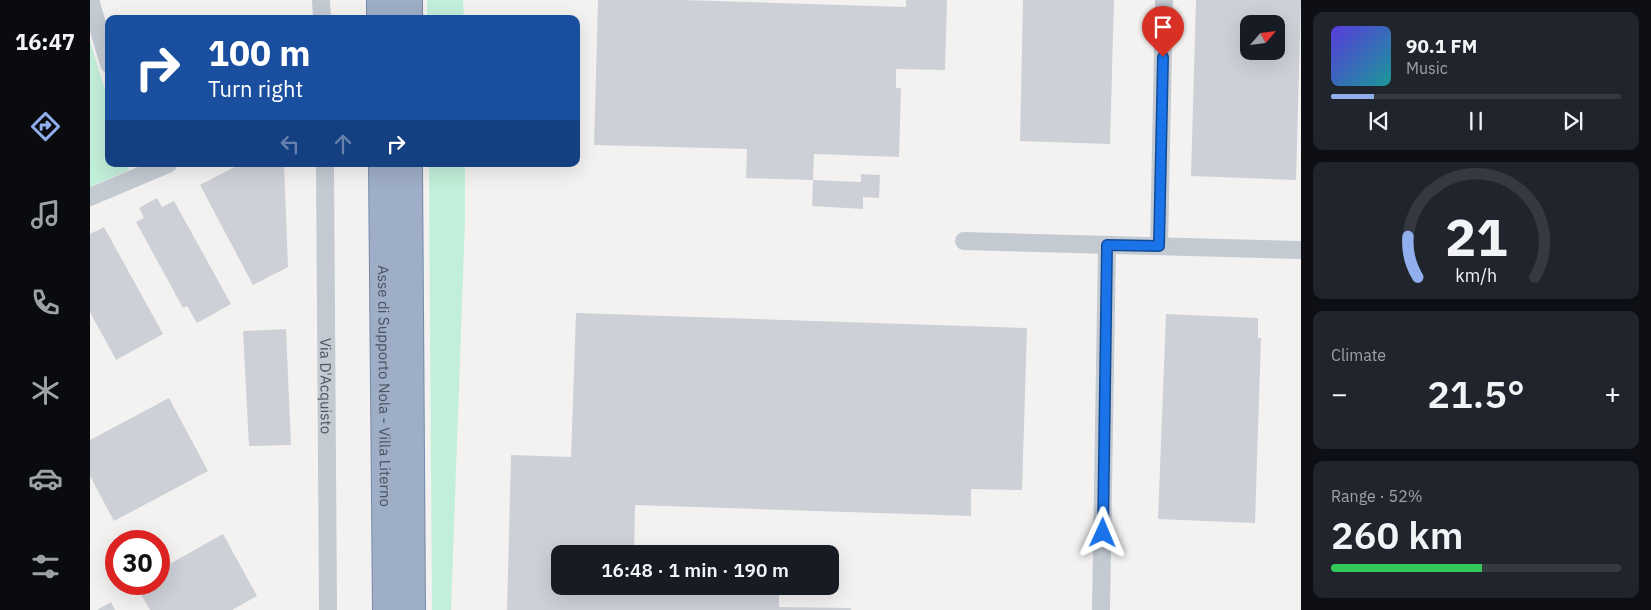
<!DOCTYPE html>
<html lang="en">
<head>
<meta charset="utf-8">
<style>
  :root { --surface:#171b24; --page:#20242c; --text:#f1f3f6; --muted:#9ea1a6; --line:#363941; --accent:#92afed }
  body { margin:0; font-family:"IBM Plex Sans",sans-serif; background:var(--page); color:var(--text); height:100vh; display:flex; flex-direction:column; font-size:19px; white-space:nowrap }
  * { box-sizing:border-box; margin:0 }
  p { font-size:16px; color:var(--muted) }
  .icon { flex:none; width:28px; height:28px; fill:none; stroke:currentColor; stroke-width:2; stroke-linecap:round; stroke-linejoin:round }
  .map { position:relative; flex:1; overflow:hidden }
  .drawer { display:flex; flex-direction:column; gap:12px; padding:12px; background:#0d0f14; width:350px }
  .drawer>* { flex:none }
  .hud { position:absolute; left:15px; top:15px; width:475px; height:152px; border-radius:10px; box-shadow:0 5px 20px #0002; background:#1a4fa0; color:#fff; overflow:hidden }
  .needle { width:32px; rotate:62deg }
  .controls { position:absolute; left:1150px; top:15px; display:grid; gap:10px }
  .controls a { display:grid; place-items:center; width:45px; height:45px; border-radius:10px; background:var(--surface); box-shadow:0 5px 20px #0002; font-size:25px }
  .speed { position:absolute; left:15px; top:530px; display:flex; gap:10px; font-size:25px; font-weight:700; text-align:center }
  .speed>* { display:grid; place-content:center; width:65px; height:65px; border-radius:50%; background:var(--surface); box-shadow:0 5px 20px #0002; line-height:1 }
  .speed .limit { border:8px solid #d22; background:#fff; color:#111 }
  .pin { position:absolute; display:grid; place-items:center; width:42px; height:42px; color:#fff; margin:-51px -21px; border-radius:50% 50% 50% 0; rotate:-45deg; box-shadow:0 0 5px #0007 }
  .pin .icon { rotate:45deg }
  .me { position:absolute; width:55px; margin:-28px; rotate:1deg; stroke-linejoin:round; filter:drop-shadow(0 0 4px #0008) }
  .turn { display:flex; align-items:center; gap:18px; height:105px; padding:0 20px; font-size:22px }
  .turn .icon { width:65px; height:65px; stroke-width:2.5 }
  .turn b { display:block; font-size:35px; line-height:42px }
  .lanes { display:flex; align-items:center; height:48px; padding:0 20px; background:#0003; justify-content:center; gap:25px; direction:ltr }
  .lanes .off { opacity:.35 }
  .big { font-size:38px; font-weight:600; line-height:1.1 }
  .drawer .widget { flex:1; display:flex; flex-direction:column; justify-content:center; gap:8px; min-width:0; padding:0 18px; border-radius:10px; background:var(--page) }
  .drawer .dial { align-items:center; gap:0 }
  .dial svg { height:130px; overflow:visible; fill:none; stroke:var(--line); stroke-width:7; stroke-linecap:round; text-anchor:middle }
  .dial text { fill:var(--text); stroke:none }
  .song { display:flex; align-items:center; gap:15px }
  .cover { width:60px; height:60px; border-radius:8px; background:linear-gradient(135deg,hsl(250 70% 55%),hsl(180 70% 35%)) }
  .played { height:5px; border-radius:2px; background:linear-gradient(90deg,var(--accent) 15%,var(--line) 15%) }
  .keys { display:flex; justify-content:space-around; direction:ltr }
  .heat { display:flex; justify-content:space-between; align-items:center; font-size:28px; direction:ltr }
  .charge { height:8px; border-radius:4px; background:linear-gradient(90deg,#34c759 52%,var(--line) 0) }
  .trip { position:absolute; left:461px; top:545px; width:288px; height:50px; border-radius:10px; background:var(--surface); box-shadow:0 5px 20px #0002; font-weight:600; line-height:50px; text-align:center }
  main { display:flex; flex:1; min-height:0 }
  .tab-bar { display:flex; flex-direction:column; width:90px; justify-content:space-around; align-items:center; background:#090b0e; color:var(--muted) }
  .tab-bar .icon { width:35px; height:35px }
  .tab-bar .active { color:var(--accent) }
  .tab-bar b { font-size:22px; color:var(--text) }
  .map>svg:first-child { display:block }
</style>
</head>
<body>
<main>
<nav class="tab-bar">
<b>16:47</b>
<svg class="icon active" aria-label="directions" viewBox="0 0 24 24"><path d="M12 3l9 9-9 9-9-9zM9 14v-3h6M13 9l2 2-2 2"/></svg>
<svg class="icon" aria-label="music" viewBox="0 0 24 24"><path d="M9 18V5l10-2v13"/><circle cx="6" cy="18" r="3"/><circle cx="16" cy="16" r="3"/></svg>
<svg class="icon" aria-label="phone" viewBox="0 0 24 24"><path d="M5 4h4l2 5-3 2q2 4 5 5l2-3 5 2v4C11 20 4 13 5 4z"/></svg>
<svg class="icon" aria-label="climate" viewBox="0 0 24 24"><path d="M12 3v18M4 7l16 10M4 17L20 7"/></svg>
<svg class="icon" aria-label="car" viewBox="0 0 24 24"><path d="M5 17H2v-5l4-1 3-4h7l3 4 3 1v5h-3M9 17h6M6 11h13"/><circle cx="7" cy="17" r="2"/><circle cx="17" cy="17" r="2"/></svg>
<svg class="icon" aria-label="filters" viewBox="0 0 24 24"><path d="M4 7h16M4 17h16"/><circle cx="9" cy="7" r="2"/><circle cx="15" cy="17" r="2"/></svg>
</nav>
<div class="map">
<svg width="1211" height="610" viewBox="0 0 1211 610">
  <rect width="100%" height="100%" fill="#f4f2f1"/>
  <!-- green -->
  <g fill="#c2efd9">
    <polygon points="337,0 373,0 374,19 337,19"/>
    <polygon points="0,41 19,103 19,164 37,164 39,170 0,187"/>
    <polygon points="339,164 375,164 375,220 361,610 342,610"/>
  </g>
  <!-- building -->
  <g fill="#cdd0d7" fill-rule="evenodd">
    <polygon points="508,0 593,0 816,7 816,0 857,0 855,70 806,69 806,88 811,88 809,157 724,154 723,180 771,182 771,174 790,175 789,198 773,197 773,209 722,206 723,180 656,178 657,149 504,145"/>
    <polygon points="933,0 1024,0 1020,144 930,141"/>
    <path d="M 1106,0 L 1211,0 L 1206,180 L 1101,176 ZM 1159,24 L 1186,24 L 1186,51 L 1159,51 Z"/>
    <polygon points="150,164 194,164 198,267 163,285 110,185"/>
    <polygon points="67,198 72,207 84,201 141,304 107,323 97,306 93,308 46,222 54,218 49,208"/>
    <polygon points="14,227 73,334 26,360 0,312 0,234"/>
    <polygon points="486,313 937,328 932,490 881,489 881,516 545,505 544,554 470,554 470,586 579,586 579,589 689,592 689,607 761,608 761,610 417,610 421,455 481,457"/>
    <polygon points="1076,314 1168,318 1168,338 1171,338 1165,523 1068,519"/>
    <polygon points="196,329 201,445 159,446 153,331"/>
    <polygon points="79,398 118,471 24,521 0,476 0,440"/>
    <polygon points="133,534 167,596 142,610 60,610 45,584 69,584 69,570"/>
    <polygon points="21,602 25,610 7,610"/>
  </g>
  <g fill="none" stroke-linecap="round" stroke-linejoin="round">
    <defs>
      <g id="trunk">
        <polyline points="291,0 291,19"/>
        <polyline points="318,19 318,0"/>
        <path id="s2" d="M 293,164 L 297,610"/>
        <polyline points="318,164 321,610"/>
      </g>
    </defs>
    <!-- trunk casing -->
    <use href="#trunk" stroke="#7689aa" stroke-width="30"/>
    <!-- minor -->
    <g stroke="#c3cad2" stroke-width="18">
      <polyline points="0,0 19,64"/>
      <polyline points="231,0 232,19"/>
      <path id="s1" d="M 235,164 L 238,610"/>
      <polyline points="0,197 78,164"/>
      <polyline points="874,241 1211,250"/>
      <polyline points="1069,246 1074,0"/>
      <polyline points="1011,610 1017,245"/>
    </g>
    <!-- trunk -->
    <use href="#trunk" stroke="#9eaec6" stroke-width="28"/>
  </g>
  <g fill="none" stroke-linecap="round" stroke-linejoin="round">
    <defs>
      <polyline id="route" points="1013,533 1017,245 1069,246 1073,57"/>
    </defs>
    <!-- route casing -->
    <use href="#route" stroke="#114b97" stroke-width="12"/>
    <!-- route -->
    <use href="#route" stroke="#1a73e8" stroke-width="9"/>
  </g>
  <g text-anchor="middle" dominant-baseline="central" stroke-width="4" stroke-linejoin="round" paint-order="stroke">
    <!-- street labels -->
    <g font-size="15" fill="#49525f" stroke="#fff">
      <text stroke="none"><textPath href="#s1" startOffset="222">Via D'Acquisto</textPath></text>
      <text stroke="none"><textPath href="#s2" startOffset="222">Asse di Supporto Nola - Villa Literno</textPath></text>
    </g>
  </g>
</svg>
<div class="controls">
<a><svg class="needle" viewBox="-14 -14 28 28"><path d="M0-13l5 13h-10z" fill="#e53935"/><path d="M0 13l5-13h-10z" fill="#9ea1a6"/></svg></a>
</div>
<div class="speed"><div class="limit">30</div></div>
<div class="pin" style="left:1073px;top:57px;background:#d93025"><svg class="icon" aria-label="arrive" viewBox="0 0 24 24"><path d="M6 21V4h12l-3 4 3 4H6"/></svg></div>
<svg class="me" style="left:1013px;top:533px" viewBox="-20 -20 40 40"><path d="M0-17L14 15 0 8-14 15z" fill="#1a73e8" stroke="#fff" stroke-width="4"/></svg>
<div class="trip">16:48 · 1 min · 190 m</div>
<div class="hud">
<div class="turn"><svg class="icon" aria-label="right" viewBox="0 0 24 24"><path d="M7 20v-9h11M14 6l5 5-5 5"/></svg><div><b>100 m</b>Turn right</div></div>
<div class="lanes"><svg class="icon off" aria-label="left" viewBox="0 0 24 24"><path d="M17 20v-9H6M10 6l-5 5 5 5"/></svg><svg class="icon off" aria-label="ahead" viewBox="0 0 24 24"><path d="M12 20V5M6 11l6-6 6 6"/></svg><svg class="icon" aria-label="right" viewBox="0 0 24 24"><path d="M7 20v-9h11M14 6l5 5-5 5"/></svg></div>
</div>
</div>
<section class="drawer">
<div class="widget">
<div class="song"><i class="cover"></i><div><b>90.1 FM</b><p>Music</p></div></div>
<div class="played"></div>
<div class="keys"><svg class="icon" aria-label="previous" viewBox="0 0 24 24"><path d="M18 5L8 12l10 7zM5 5v14"/></svg><svg class="icon" aria-label="pause" viewBox="0 0 24 24"><path d="M8 5v14M16 5v14"/></svg><svg class="icon" aria-label="next" viewBox="0 0 24 24"><path d="M6 5l10 7-10 7zM19 5v14"/></svg></div>
</div>
<div class="widget dial"><svg viewBox="0 0 100 80">
<path d="M14 69A42 42 0 1 1 86 69"/>
<path d="M14 69A42 42 0 0 1 8 44" stroke="#92afed"/>
<text x="50" y="56" font-size="32" font-weight="700">21</text>
<text x="50" y="72" font-size="11">km/h</text>
</svg></div>
<div class="widget"><p>Climate</p>
<div class="heat"><a>−</a><b class="big">21.5°</b><a>+</a></div>
</div>
<div class="widget"><p>Range · 52%</p><b class="big">260 km</b><div class="charge"></div></div>
</section>
</main>
</body>
</html>
